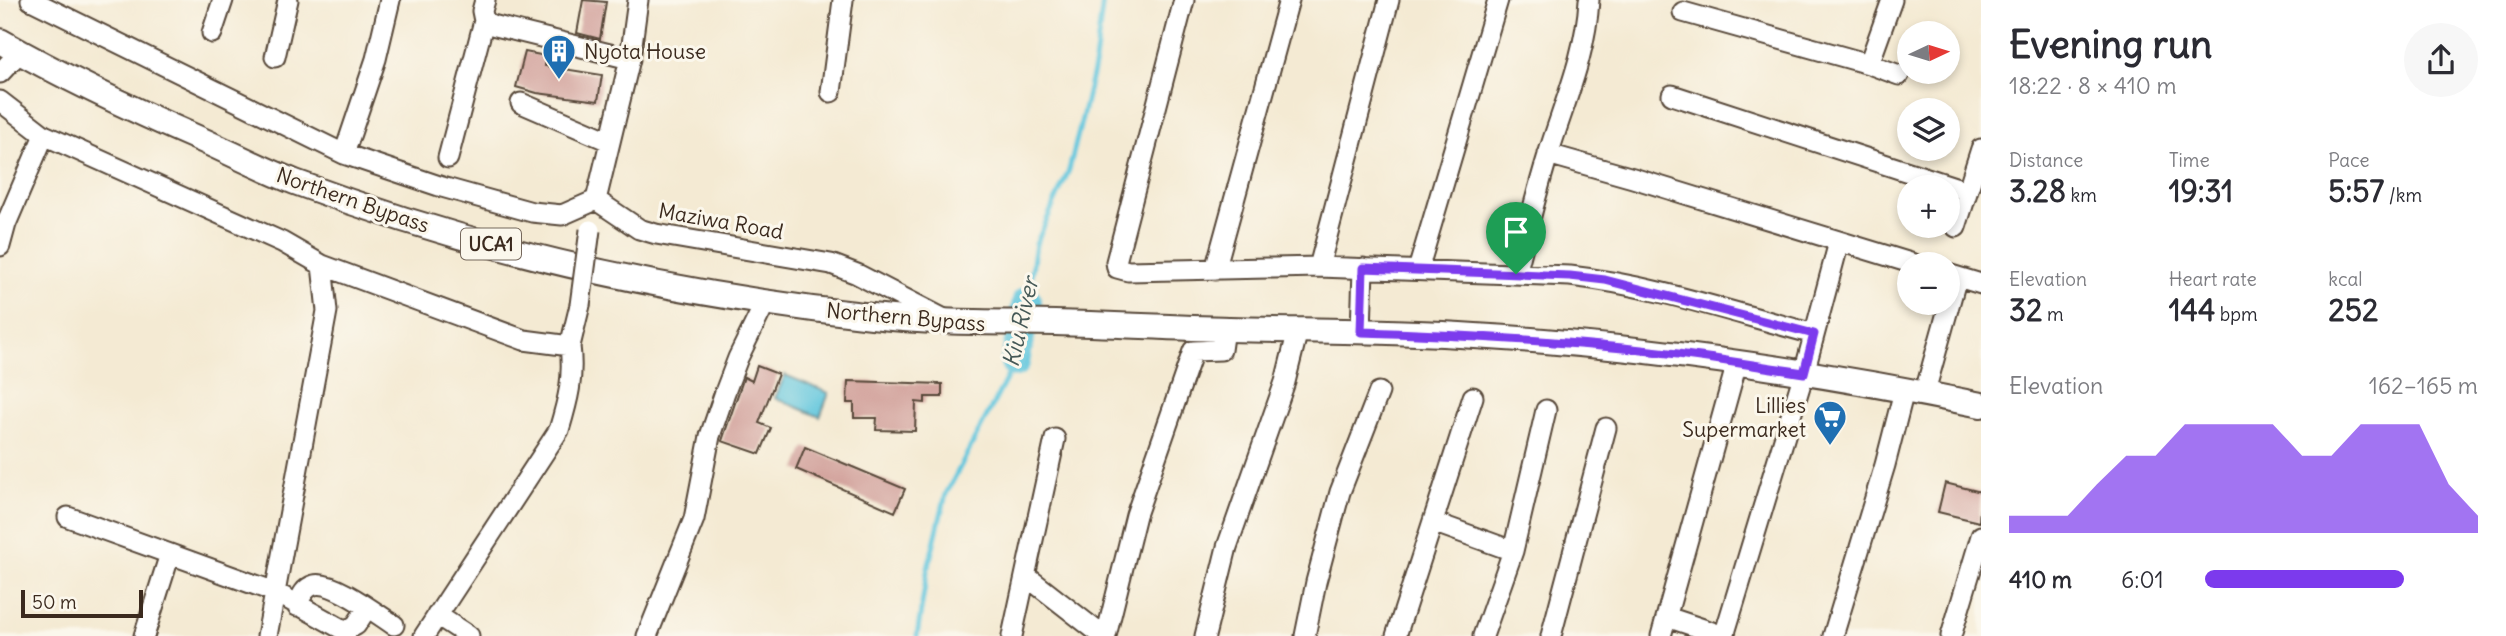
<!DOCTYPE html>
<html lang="en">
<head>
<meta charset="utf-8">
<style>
  body { margin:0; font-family:Delius,sans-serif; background:#f7f7f7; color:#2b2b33; height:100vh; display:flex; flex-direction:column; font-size:26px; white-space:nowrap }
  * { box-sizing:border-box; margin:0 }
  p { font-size:23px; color:#7c7c81 }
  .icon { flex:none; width:38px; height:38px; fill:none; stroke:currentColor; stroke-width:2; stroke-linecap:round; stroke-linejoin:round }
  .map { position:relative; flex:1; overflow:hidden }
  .side { display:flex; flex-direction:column; background:#fff; width:525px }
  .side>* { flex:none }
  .needle { width:46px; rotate:86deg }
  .fabs { position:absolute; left:1897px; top:21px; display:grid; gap:14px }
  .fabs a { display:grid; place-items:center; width:63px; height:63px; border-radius:50%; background:#fff; box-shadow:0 4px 10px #0003; font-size:35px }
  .scale { position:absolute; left:21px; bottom:18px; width:122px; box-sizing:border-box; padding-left:7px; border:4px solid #3b2a1e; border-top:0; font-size:19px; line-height:24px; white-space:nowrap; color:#3b2a1e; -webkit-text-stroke:5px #fbf7ec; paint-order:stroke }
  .pin { position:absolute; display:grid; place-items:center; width:60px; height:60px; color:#fff; margin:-72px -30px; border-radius:50% 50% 50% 0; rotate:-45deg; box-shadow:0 0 7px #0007 }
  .pin .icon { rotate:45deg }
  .round { display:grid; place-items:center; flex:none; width:74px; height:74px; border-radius:37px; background:#f7f7f7 }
  .summary { display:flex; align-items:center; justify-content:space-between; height:119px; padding:0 28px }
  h1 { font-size:38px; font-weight:700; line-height:52px }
  .stats { display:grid; grid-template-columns:repeat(3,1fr); gap:10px; height:119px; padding:7px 28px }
  .stats div { display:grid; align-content:center }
  .stats b { font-size:30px; font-weight:700 }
  .stats small { font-size:19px; font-weight:400 }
  .stats p { font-size:19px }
  .chart { height:196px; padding:14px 28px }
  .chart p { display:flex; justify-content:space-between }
  .chart svg { width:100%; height:126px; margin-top:7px; fill:#7c3aed; opacity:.7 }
  ul { padding:0 28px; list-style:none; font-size:23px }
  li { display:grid; grid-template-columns:112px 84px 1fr; align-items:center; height:52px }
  li i { height:18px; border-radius:9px; background:#7c3aed }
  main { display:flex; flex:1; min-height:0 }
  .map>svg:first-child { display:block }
  .water { fill:#60c6dd; stroke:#4e787e; stroke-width:2 }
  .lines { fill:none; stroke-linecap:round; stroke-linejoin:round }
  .stream { stroke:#60c6dd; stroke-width:5 }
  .river { stroke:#60c6dd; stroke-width:30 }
  .building { fill:#d09e98 }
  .minor-casing { stroke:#574739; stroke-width:23 }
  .major-casing { stroke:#574739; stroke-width:28 }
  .minor { stroke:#fff; stroke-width:19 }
  .major { stroke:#fff; stroke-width:24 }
  .minor-bridge-casing { stroke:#574739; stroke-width:23; stroke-linecap:butt }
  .minor-bridge { stroke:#fff; stroke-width:19 }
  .route-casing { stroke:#fff; stroke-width:14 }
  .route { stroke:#7c3aed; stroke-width:9 }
  .labels { text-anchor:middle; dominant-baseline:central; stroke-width:6; stroke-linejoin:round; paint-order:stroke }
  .shield { fill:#fbf7ec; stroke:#75685c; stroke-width:2 }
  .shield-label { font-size:19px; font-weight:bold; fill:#3b2a1e }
  .poi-label { font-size:21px; fill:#3b2a1e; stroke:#fbf7ec; text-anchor:start }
  .street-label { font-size:21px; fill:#3b2a1e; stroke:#fbf7ec }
  .water-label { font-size:23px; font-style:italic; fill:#465957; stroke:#fbf7ec }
</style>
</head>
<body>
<main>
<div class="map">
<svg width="1981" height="636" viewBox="0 0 1981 636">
  <rect width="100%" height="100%" fill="#fbf7ec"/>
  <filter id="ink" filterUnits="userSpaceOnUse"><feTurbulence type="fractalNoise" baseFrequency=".0143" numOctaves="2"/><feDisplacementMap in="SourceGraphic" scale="14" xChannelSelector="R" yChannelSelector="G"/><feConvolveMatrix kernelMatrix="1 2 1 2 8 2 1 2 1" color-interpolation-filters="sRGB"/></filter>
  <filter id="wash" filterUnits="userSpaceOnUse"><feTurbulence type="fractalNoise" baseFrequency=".00686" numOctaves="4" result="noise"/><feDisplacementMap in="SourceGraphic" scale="28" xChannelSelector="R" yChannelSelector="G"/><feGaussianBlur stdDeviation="1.57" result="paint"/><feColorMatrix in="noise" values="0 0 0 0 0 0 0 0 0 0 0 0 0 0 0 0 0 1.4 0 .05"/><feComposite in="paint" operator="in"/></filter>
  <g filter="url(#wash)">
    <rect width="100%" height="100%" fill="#f4ead3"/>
    <path class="water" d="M785,375L829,393L820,417L775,398Z"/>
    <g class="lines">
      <path class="stream" d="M1027,301L1036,244L1069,170L1083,114L1095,62L1103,0
        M917,636L927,572L946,494L1015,362"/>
      <path class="river" d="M1015,362L1027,301"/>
    </g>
    <g id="blocks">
      <path class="building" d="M583,0L606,2L600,39L577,33Z
        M525,52L546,56L545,66L602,75L598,101L537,93L516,87Z
        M757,366L778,374L759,423L771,428L760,454L722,441L744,377L752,381Z
        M848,381L942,384V397H925V403L916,402L915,431L876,430L877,418H854V403H847Z
        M805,447L905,489L895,512L796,469Z
        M1945,483L1981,492L1979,522L1938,512Z"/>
    </g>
  </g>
  <g filter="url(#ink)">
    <use href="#blocks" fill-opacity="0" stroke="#574739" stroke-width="2"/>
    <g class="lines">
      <defs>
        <path id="minor" d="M31,0L344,154L442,187L532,212L562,215L596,200
          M485,0L482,11L484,21L492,25L630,59
          M638,0L630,59L596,200L639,229L656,234L831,264L857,274L946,320
          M1184,0L1116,262L1117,268L1128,271L1319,267L1570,276C1652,285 1734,313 1814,334
          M1892,0L1869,64L1899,75
          M1683,12L1869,64
          M212,33L223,0
          M275,57L288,0
          M0,73L20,52
          M831,92L843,0
          M1672,95L1967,191
          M0,101L44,135L282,242L322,265L524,340L570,346C574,378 568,400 559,430L424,636
          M521,103L609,141
          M344,154L376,59L390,0
          M1548,154L1633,178L1914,264
          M448,158L484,21
          M1956,227L1981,149
          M0,246L6,224L44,135
          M1319,267L1389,0
          M1215,270L1289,0
          M1418,270L1498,0
          M1516,274C1526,235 1536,194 1548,155C1564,103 1586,55 1589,0
          M1948,274L1981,284
          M1361,332L1363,268
          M570,346L580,305
          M1924,395L1957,277
          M68,517L275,592L340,628L347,630L356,625L367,608
          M1433,522L1513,551
          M1026,576L1103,636
          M297,606C301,597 304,588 314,585C333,580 377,614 394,625
          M437,615L469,636
          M1667,617L1724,636
          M144,636L170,554
          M267,636L327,311L322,265
          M647,636L694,519L710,436L725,392L738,358L766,301
          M1012,636L1055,439
          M1106,636L1136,515L1193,351L1221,350L1224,329
          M1205,636L1227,547L1285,382L1298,330
          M1305,636L1316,582L1340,492L1379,392
          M1396,636L1473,397
          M1483,636L1513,551L1546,410
          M1551,636L1606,428
          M1661,636L1737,363
          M1724,636L1804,373L1839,242
          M1833,636L1885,465L1904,391
          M1951,636L1981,536"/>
        <path id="major" d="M0,41C65,78 133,110 202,140C233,154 264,170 295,182C480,251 676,295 872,316C933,323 994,322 1055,323C1113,324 1171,328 1229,329C1311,331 1393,330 1475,336C1645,346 1814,371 1981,405"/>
      </defs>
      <use href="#minor" class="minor-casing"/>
      <use href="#major" class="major-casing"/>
      <use href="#minor" class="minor"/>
      <use href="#major" class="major"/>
      <defs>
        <path id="minor-bridge" d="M580,305L590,230"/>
      </defs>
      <use href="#minor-bridge" class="minor-bridge-casing"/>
      <use href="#minor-bridge" class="minor-bridge"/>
    </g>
  </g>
  <g class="lines" filter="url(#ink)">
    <defs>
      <path id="route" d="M1363,268L1570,276L1605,280L1814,334L1804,373C1756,366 1708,357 1660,352C1561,341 1461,335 1361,332Z"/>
    </defs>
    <use href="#route" class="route-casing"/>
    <use href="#route" class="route"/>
  </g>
  <defs>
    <symbol id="building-pin" viewBox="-11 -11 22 30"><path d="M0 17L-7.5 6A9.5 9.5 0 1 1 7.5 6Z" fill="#1f6fb2" stroke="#fbf7ec"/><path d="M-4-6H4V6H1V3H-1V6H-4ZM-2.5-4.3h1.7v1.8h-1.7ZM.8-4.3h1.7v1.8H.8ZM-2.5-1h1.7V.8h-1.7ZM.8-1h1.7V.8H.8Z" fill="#fff"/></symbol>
    <symbol id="supermarket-pin" viewBox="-11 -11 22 30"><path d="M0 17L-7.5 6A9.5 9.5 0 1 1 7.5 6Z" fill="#1f6fb2" stroke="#fbf7ec"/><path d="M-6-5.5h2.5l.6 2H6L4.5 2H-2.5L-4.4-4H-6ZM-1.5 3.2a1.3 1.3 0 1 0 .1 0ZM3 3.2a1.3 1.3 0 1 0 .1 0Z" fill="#fff"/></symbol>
  </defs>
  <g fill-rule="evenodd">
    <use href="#building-pin" x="540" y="32" width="38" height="52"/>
    <use href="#supermarket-pin" x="1811" y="398" width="38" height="52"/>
  </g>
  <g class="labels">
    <rect class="shield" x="461" y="228.5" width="60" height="31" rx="5"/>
    <g class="shield-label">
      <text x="491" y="244">UCA1</text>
    </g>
    <g class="poi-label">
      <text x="584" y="51">Nyota House</text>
      <text x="1806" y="405" text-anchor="end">Lillies<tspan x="1806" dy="24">Supermarket</tspan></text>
    </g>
    <g class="street-label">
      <text transform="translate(353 200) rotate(19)">Northern Bypass</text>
      <text transform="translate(721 221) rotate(10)">Maziwa Road</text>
      <text transform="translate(906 317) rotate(5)">Northern Bypass</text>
    </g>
    <g class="water-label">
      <text transform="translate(1020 322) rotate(-77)">Kiu River</text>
    </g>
  </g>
</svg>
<div class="fabs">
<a><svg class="needle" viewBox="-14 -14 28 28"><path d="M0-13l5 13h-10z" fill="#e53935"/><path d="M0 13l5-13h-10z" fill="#7c7c81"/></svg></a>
<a><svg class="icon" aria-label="layers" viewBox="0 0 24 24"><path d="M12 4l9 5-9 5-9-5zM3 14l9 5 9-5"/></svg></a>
<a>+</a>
<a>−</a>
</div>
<div class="scale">50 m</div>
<div class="pin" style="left:1516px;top:274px;background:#1e9e55"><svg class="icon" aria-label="arrive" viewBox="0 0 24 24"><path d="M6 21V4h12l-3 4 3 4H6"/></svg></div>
</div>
<section class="side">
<div class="summary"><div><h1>Evening run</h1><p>18:22 · 8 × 410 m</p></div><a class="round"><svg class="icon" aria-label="share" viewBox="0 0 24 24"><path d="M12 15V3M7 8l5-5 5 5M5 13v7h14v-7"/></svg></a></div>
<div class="stats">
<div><p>Distance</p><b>3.28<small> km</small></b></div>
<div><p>Time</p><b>19:31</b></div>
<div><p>Pace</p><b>5:57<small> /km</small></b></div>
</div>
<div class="stats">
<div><p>Elevation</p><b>32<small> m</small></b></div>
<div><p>Heart rate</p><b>144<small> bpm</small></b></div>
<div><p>kcal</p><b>252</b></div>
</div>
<div class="chart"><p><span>Elevation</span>162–165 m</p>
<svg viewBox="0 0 160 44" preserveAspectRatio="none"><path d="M0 44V38L10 38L20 38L30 27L40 17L50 17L60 6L70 6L80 6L90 6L100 17L110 17L120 6L130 6L140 6L150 27L160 38V44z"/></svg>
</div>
<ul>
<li><b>410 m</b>6:01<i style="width:73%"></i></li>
</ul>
</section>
</main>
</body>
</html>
